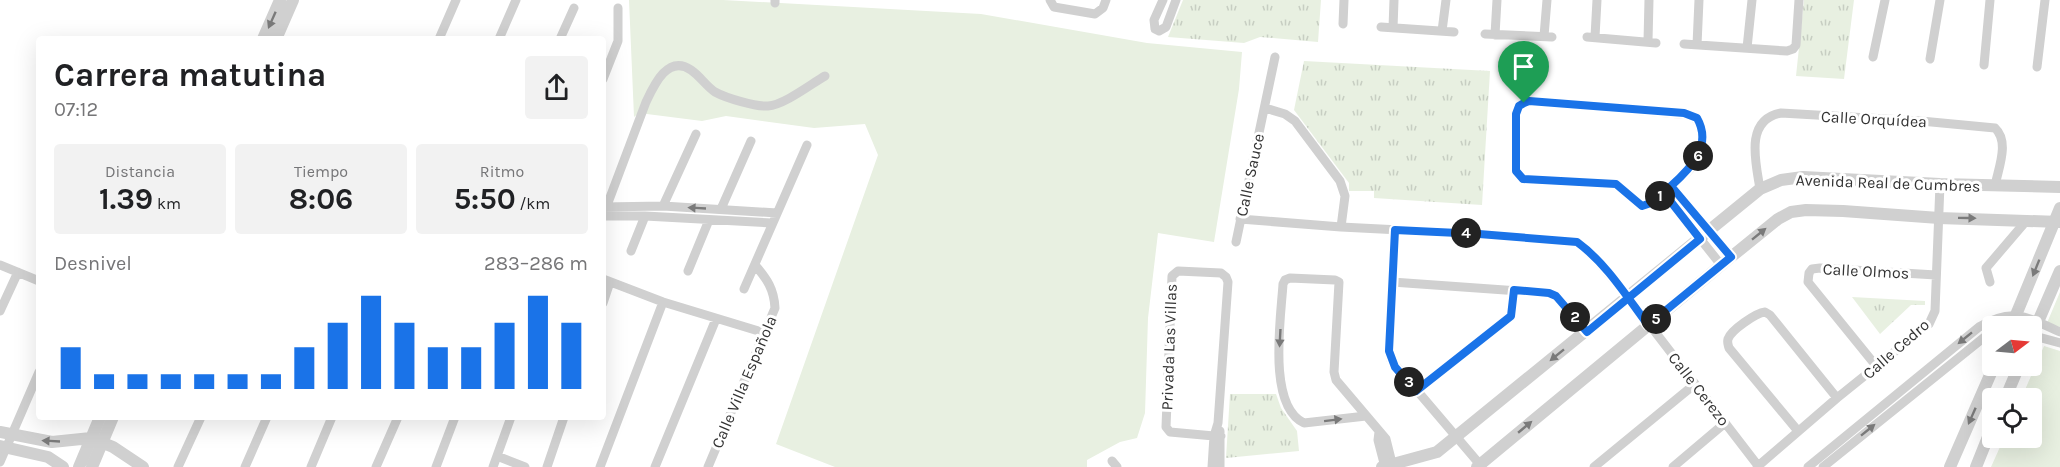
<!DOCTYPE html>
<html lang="es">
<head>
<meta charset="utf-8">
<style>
  body { margin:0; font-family:Karla,sans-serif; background:#f2f2f2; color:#202124; height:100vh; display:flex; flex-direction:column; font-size:22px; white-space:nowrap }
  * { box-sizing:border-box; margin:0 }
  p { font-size:20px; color:#757577 }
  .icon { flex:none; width:33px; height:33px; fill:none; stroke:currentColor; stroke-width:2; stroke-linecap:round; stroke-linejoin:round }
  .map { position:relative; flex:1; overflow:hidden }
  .sheet { position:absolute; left:36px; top:36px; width:570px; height:384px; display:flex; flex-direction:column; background:#fff; border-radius:6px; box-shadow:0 6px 24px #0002 }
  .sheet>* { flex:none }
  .needle { width:39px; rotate:74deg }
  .fabs { position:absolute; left:1982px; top:316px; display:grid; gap:12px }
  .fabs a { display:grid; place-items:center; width:60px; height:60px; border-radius:6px; background:#fff; box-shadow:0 6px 24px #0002; font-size:30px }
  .pin { position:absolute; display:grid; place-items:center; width:51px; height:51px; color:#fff; margin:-62px -26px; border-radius:50% 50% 50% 0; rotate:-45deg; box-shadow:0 0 6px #0007 }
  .pin .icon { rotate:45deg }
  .km { position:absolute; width:30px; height:30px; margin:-15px; border-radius:50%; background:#222; color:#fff; font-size:16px; line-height:30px; text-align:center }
  .round { display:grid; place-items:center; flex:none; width:63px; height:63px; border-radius:6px; background:#f2f2f2 }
  .summary { display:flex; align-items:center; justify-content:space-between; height:102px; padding:0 18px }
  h1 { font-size:33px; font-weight:700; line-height:45px }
  .metrics { display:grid; grid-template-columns:repeat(3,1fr); gap:9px; height:102px; padding:6px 18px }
  .metrics div { display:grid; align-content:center; border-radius:6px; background:#f2f2f2; text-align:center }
  .metrics b { font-size:30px; font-weight:700 }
  .metrics small { font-size:16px; font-weight:400 }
  .metrics p { font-size:16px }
  .chart { height:168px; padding:12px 18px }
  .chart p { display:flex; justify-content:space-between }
  .chart svg { width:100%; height:108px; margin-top:6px; stroke:#1a73e8; stroke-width:6 }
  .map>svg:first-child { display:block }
  .grass { fill:#e8f0e1 }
  .park { fill:url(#park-tufts) }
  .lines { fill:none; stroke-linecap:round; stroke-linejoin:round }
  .minor { stroke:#d0d0d0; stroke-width:9 }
  .tertiary { stroke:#d0d0d0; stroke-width:12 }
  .oneway { fill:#7a7a7a }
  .route-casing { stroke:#fff; stroke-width:12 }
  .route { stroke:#1a73e8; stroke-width:8 }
  .labels { text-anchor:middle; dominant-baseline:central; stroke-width:6; stroke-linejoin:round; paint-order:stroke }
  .street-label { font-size:16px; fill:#333; stroke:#fff }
</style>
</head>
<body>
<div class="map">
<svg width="2060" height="467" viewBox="0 0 2060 467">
  <defs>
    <pattern id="park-tufts" width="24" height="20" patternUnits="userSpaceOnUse" patternTransform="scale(1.5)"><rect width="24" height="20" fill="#e8f0e1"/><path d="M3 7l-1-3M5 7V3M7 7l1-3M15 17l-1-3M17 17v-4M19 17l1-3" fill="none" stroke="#c7cec2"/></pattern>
  </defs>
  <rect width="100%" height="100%" fill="#fff"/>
  <path class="grass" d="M629,0H723L981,14L1147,43L1242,52L1239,89L1214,242L1158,233L1148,318L1145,413L1137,438L1120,442L1087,460V467H835L776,444L878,155L865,124L814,128L726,116L702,121L639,113L634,117Z
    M2060,292V327L2047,323Z
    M2044,346L2060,351V467H1991L2004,438H2031V399H2021Z"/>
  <path class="park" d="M1183,0H1321L1318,42L1260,37L1244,43L1168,37Z
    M1804,0H1854L1844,79L1796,76Z
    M1304,61L1490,71L1482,205L1374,198V191H1349V183L1294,110Z
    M1852,297L1925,301V305H1911L1880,334Z
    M1230,394H1276L1281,408L1297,431L1299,451L1226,458Z"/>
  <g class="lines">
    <path class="minor" d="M1050,0L1054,7L1095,14L1103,8L1106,0
      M1163,0L1154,20L1155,29L1159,31L1166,27L1176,0
      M775,3V0
      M1343,24L1344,0
      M1381,27L1454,32
      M1393,28L1394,0
      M1442,31L1446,0
      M1485,34L1552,37
      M1495,35L1497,0
      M1544,36L1547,0
      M1587,37L1656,43
      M1595,37L1597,0
      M439,39L456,0
      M499,39L516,0
      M560,39L574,8
      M1648,41L1649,0
      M1684,44L1787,51L1793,49L1796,45L1799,0
      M1697,45L1699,0
      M1747,48L1752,0
      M1873,57L1885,0
      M1930,59L1940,0
      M1984,65L1990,0
      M2037,67L2045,0
      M603,79L618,41V8
      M1529,101L1691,115C1708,126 1702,155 1690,169C1685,175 1678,179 1673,185C1664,193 1655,204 1643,206L1616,184L1523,179L1519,176L1516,171V114L1519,106Z
      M1265,108L1285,114L1295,121L1340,181L1345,196L1341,227
      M1671,186L1731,257
      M1760,189C1756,163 1744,120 1781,113L1921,121L1995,128C2010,142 1998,169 1995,186
      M1664,193L1721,265
      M663,206L696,134
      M603,207L663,206L777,213
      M721,209L751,141
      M603,216L646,102C654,85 668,54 691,70C700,76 706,86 715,92C726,98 756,107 768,106C784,105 811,84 825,76
      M603,216H645L772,223
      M1240,219L1341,227L1479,234L1577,242L1587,249L1629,298L1759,467
      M1395,230L1389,351L1391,360L1482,467
      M1236,242L1275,57
      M631,251L645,216
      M0,265L39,281
      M688,271L709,220
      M603,279L663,302L765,333
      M1392,282L1549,293C1565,299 1576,319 1587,332
      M1990,282L1986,268L2027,220
      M744,289L807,145
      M603,303L610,282
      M0,311L18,272
      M2031,335L2060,343
      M1877,367L1808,282L1809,273L1812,269L1820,268L1936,275
      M1416,391L1511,316L1514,290
      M1366,416L1304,423C1267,406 1281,317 1283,284L1285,280L1290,278L1335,280L1339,282L1334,372L1336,380L1386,439L1393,467
      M1220,431V467
      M1798,431L1729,348C1728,344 1727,343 1728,339C1731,330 1756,313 1765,312L1770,315L1837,398
      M1379,432L1378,440L1385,467
      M497,456L525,467
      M1112,461L1117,467
      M0,462L39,372
      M178,467L201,417
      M245,467L267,417
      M311,467L332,417
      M376,467L398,417
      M436,467L455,417
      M493,467L511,417
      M547,467L564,417
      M600,467L663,302
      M655,467L716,319
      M708,467L775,308C774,289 767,279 755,265
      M1212,467L1214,436L1218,423L1228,282L1226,277L1221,273L1178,271L1172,276L1166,427L1170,432L1214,436H1221
      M1594,467L1695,384
      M1673,467L1725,423
      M1757,467L1837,398L1929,324L1935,311L1940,184
      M1808,467L1979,327C2013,307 2027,317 2060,332
      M1823,467L1992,331"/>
    <path class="tertiary" d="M263,39L280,0
      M276,39L293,0
      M2011,327L2060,208
      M2031,338L2060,271
      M2005,399L2019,366
      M0,432L52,442L91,438L113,447L143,467
      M0,446L48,457L63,467
      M79,467L100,417
      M92,467L113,417
      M1382,467L1437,452L1760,189L1781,180L1803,177L1940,184L2060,187
      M1477,467L1731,257L1778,219L1791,212L1806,210L1843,211L1939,218L2060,222
      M1950,467L1994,366
      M1976,467L1992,427"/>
  </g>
  <defs><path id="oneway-solid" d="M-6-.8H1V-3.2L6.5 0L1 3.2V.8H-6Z" transform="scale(1.5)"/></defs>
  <g class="oneway">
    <use href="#oneway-solid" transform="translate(272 20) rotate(114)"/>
    <use href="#oneway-solid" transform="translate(697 208) rotate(-177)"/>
    <use href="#oneway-solid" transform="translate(1967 218) rotate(1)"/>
    <use href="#oneway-solid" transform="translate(1759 234) rotate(-39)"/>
    <use href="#oneway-solid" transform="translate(2036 268) rotate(112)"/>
    <use href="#oneway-solid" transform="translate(1280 338) rotate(93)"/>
    <use href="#oneway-solid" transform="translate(1965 338) rotate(141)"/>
    <use href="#oneway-solid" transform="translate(1557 355) rotate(141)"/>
    <use href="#oneway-solid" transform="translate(1972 416) rotate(114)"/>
    <use href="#oneway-solid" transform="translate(1333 420) rotate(-7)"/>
    <use href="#oneway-solid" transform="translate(1525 427) rotate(-40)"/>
    <use href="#oneway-solid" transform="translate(1868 430) rotate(-39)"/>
    <use href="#oneway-solid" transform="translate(51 441) rotate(-177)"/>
  </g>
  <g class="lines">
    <defs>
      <path id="route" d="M1524,103L1519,106L1516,114V171L1523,179L1616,184L1642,206L1651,203L1664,193L1700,239L1587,332L1556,296L1549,293L1514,290L1511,316L1416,391L1395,367L1389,351L1395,230L1479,234L1577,242C1606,263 1627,297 1648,325L1731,257L1671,186C1690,169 1713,146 1697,118L1684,113L1529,101L1524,103"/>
    </defs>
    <use href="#route" class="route-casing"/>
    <use href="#route" class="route"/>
  </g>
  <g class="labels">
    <g class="street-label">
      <text transform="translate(1874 119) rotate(3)">Calle Orquídea</text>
      <text transform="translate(1250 175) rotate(-78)">Calle Sauce</text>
      <text transform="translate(1888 183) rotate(2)">Avenida Real de Cumbres</text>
      <text transform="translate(1866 271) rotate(3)">Calle Olmos</text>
      <text transform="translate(1169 347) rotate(-88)">Privada Las Villas</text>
      <text transform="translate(1896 349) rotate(-41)">Calle Cedro</text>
      <text transform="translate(744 382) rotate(-67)">Calle Villa Española</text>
      <text transform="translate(1699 389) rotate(52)">Calle Cerezo</text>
    </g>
  </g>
</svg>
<div class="fabs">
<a><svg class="needle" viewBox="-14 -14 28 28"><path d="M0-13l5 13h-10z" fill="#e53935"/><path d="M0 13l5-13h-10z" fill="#757577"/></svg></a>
<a><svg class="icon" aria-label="locate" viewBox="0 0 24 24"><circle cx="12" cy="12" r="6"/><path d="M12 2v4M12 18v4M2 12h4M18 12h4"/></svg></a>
</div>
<div class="pin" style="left:1524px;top:103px;background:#1e9e55"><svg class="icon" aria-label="arrive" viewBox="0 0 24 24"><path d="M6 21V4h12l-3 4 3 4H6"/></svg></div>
<b class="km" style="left:1660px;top:196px">1</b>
<b class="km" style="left:1575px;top:317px">2</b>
<b class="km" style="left:1409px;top:382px">3</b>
<b class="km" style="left:1466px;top:233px">4</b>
<b class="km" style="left:1656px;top:319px">5</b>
<b class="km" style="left:1698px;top:156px">6</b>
<section class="sheet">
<div class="summary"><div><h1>Carrera matutina</h1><p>07:12</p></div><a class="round"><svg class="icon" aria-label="share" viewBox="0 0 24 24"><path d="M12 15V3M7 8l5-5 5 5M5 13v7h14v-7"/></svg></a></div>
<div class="metrics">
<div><p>Distancia</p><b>1.39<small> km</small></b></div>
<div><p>Tiempo</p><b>8:06</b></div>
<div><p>Ritmo</p><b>5:50<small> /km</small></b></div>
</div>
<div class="chart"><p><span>Desnivel</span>283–286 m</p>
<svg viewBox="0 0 160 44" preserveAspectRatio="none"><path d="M5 44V27M15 44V38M25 44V38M35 44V38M45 44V38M55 44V38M65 44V38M75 44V27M85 44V17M95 44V6M105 44V17M115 44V27M125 44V27M135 44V17M145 44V6M155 44V17"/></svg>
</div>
</section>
</div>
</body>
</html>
